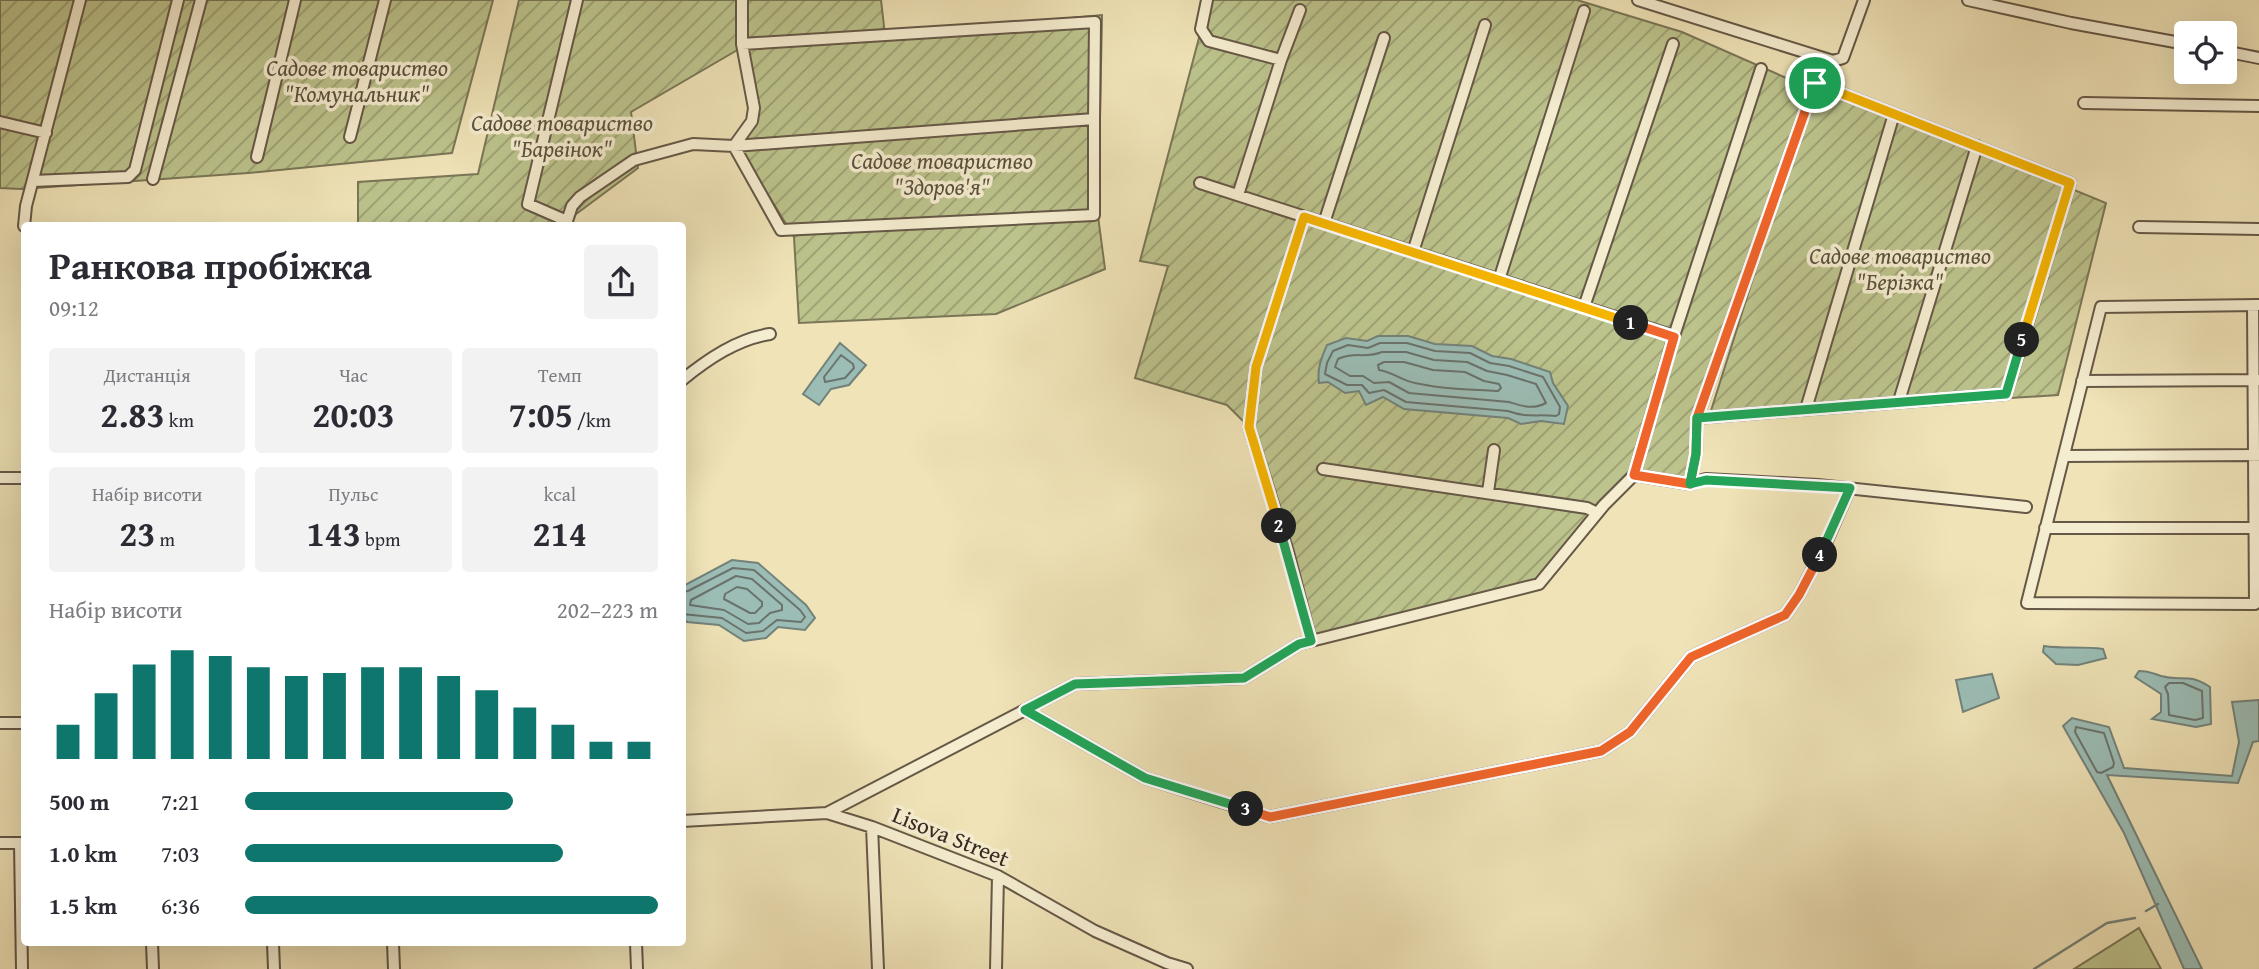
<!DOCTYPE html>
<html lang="uk">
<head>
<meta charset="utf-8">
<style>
  body { margin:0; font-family:"Gentium Book Plus",serif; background:#f2f2f3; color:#2b2b33; height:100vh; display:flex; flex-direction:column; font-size:26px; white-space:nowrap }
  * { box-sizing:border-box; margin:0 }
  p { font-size:23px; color:#7c7c81 }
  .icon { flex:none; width:38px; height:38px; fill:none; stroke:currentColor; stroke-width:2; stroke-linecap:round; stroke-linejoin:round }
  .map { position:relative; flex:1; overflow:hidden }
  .panel { position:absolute; left:21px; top:222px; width:665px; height:724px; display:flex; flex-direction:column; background:#fff; border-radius:7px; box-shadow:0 7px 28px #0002 }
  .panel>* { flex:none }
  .tools { position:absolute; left:2174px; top:21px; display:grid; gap:14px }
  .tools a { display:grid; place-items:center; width:63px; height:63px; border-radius:7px; background:#fff; box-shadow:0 7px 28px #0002; font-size:35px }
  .pin { position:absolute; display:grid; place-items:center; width:60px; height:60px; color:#fff; margin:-30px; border:4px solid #fff; border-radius:50%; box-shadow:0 2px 7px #0007 }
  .km { position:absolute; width:35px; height:35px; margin:-18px; border-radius:50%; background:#222; color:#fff; font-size:19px; line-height:35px; text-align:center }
  .round { display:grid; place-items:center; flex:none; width:74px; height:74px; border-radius:7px; background:#f2f2f3 }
  .summary { display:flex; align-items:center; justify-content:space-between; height:119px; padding:0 28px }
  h1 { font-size:38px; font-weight:600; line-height:52px }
  .figures { display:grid; grid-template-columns:repeat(3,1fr); gap:10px; height:119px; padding:7px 28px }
  .figures div { display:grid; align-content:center; border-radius:7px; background:#f2f2f3; text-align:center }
  .figures b { font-size:35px; font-weight:600 }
  .figures small { font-size:19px; font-weight:400 }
  .figures p { font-size:19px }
  .chart { height:196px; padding:14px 28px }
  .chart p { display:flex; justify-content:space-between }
  .chart svg { width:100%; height:126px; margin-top:7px; stroke:#0f766e; stroke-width:6 }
  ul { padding:0 28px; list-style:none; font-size:23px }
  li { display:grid; grid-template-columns:112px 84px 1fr; align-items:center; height:52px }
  li i { height:18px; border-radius:9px; background:#0f766e }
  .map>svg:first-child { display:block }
  .grass { fill:#bcc38c; stroke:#7a7657; stroke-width:2 }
  .garden { fill:url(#garden-furrows); stroke:#7a7657; stroke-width:2 }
  .water { fill:#9bbdb5; stroke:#73827a; stroke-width:2 }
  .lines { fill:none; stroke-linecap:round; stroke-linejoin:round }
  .shore { stroke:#6a736c; stroke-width:2 }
  .stream { stroke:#73827a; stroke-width:2.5 }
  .minor-casing { stroke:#665847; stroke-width:14 }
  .minor { stroke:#f5edd0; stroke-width:10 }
  .split-1-casing { stroke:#fff; stroke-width:14 }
  .split-2-casing { stroke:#fff; stroke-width:14 }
  .split-3-casing { stroke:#fff; stroke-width:14 }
  .split-4-casing { stroke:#fff; stroke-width:14 }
  .split-5-casing { stroke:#fff; stroke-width:14 }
  .split-6-casing { stroke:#fff; stroke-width:14 }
  .split-1 { stroke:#f0652b; stroke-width:9 }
  .split-2 { stroke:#f5b400; stroke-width:9 }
  .split-3 { stroke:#22a559; stroke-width:9 }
  .split-4 { stroke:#f0652b; stroke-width:9 }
  .split-5 { stroke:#22a559; stroke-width:9 }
  .split-6 { stroke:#f5b400; stroke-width:9 }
  .labels { text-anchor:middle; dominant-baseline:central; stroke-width:7; stroke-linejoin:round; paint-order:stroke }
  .park-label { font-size:23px; font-style:italic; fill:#59503c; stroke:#f5edd0 }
  .street-label { font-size:23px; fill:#382922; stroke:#f5edd0 }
</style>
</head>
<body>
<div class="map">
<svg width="2259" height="969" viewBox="0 0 2259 969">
  <defs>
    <pattern id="garden-furrows" width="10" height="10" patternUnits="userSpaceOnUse" patternTransform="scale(1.75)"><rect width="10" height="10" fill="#bcc38c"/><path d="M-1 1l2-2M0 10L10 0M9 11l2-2" fill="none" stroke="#9a9e72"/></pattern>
  </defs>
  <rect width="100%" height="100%" fill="#efe3b7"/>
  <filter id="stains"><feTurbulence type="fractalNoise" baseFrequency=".00286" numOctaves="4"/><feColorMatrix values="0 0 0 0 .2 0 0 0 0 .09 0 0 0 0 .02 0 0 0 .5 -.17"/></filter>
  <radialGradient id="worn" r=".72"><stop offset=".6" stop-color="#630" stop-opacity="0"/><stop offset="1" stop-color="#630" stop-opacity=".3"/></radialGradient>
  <path class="grass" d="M2139,928L2161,969H2074Z"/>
  <path class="garden" d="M0,0H493L452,153L248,173L21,189L0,188Z
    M519,0H881L885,35L1102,15L1098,216L1105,269L996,314L799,323L794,237L736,142L758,111L746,45L631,112L638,168L564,223L516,226H358V182L478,174Z
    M1209,0H1577L1682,32L1809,88L1697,417L1690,484L1634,475L1539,584L1311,641L1249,427L1227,405L1135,378L1168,266L1140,261Z
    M1815,83L2106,203L2058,395L1709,417Z"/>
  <path class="water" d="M1378,336H1408L1435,344L1472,346L1492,356L1511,359L1550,372L1553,383L1568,406L1564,424L1541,421L1521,424L1508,418L1404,409L1383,397L1366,405L1359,391L1345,393L1328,382L1319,383C1317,368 1321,359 1327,345L1346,338L1367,341Z
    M840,343L866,365L849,385L831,389L819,405L803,394Z
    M732,560L758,563L806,605L815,618L805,630L778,627L766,638L744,641L719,625L687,622L683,618V586Z
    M2044,646C2064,649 2083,646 2103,649L2106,658L2078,665L2056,664L2043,652Z
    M2139,671C2149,671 2152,673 2161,676C2182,682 2187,672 2210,687L2211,724L2196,727L2152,719L2161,712V694L2135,677Z
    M1992,674L1999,698L1963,712L1956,680Z
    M2259,700V741L2253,742L2238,783L2107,775L2202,969H2184L2124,833L2063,726L2072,718L2109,727L2124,768L2232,776L2239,742L2232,702Z"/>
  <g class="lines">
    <path class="shore" d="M1380,343H1407L1435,351L1470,353L1490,363L1509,366L1543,377L1560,407L1559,414L1556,416C1536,414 1527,418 1508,411L1406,402L1384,390L1369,393L1362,385H1347L1325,374L1327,363L1333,351L1348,345L1368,348Z
      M1382,352H1406L1434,360L1467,362L1487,371L1507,375L1536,384L1546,403C1533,410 1522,406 1509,402L1409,393L1389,382L1374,383L1363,376H1350L1335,367L1338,359C1355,351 1365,359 1382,352Z
      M841,355L853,364L854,368L845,378L825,382L824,377Z
      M1384,362H1404L1433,370L1465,372L1484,381L1499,384L1501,388L1498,391C1471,390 1442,389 1415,383C1402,381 1393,372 1379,370L1378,365Z
      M736,576L752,579L782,605V610L770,613L759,623L748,624L724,610L690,605L691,600Z
      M737,587L747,589L762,602V606L755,613H750L724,599L725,594Z
      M682,592L688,591L733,568L754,570L800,610L805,617L801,622L777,620L763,631L746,633L722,618L682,614
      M2169,683H2183L2202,691L2203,718L2195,720L2169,715L2168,694L2165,687Z
      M2076,727L2104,733L2114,763L2113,767L2101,773L2097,772L2075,732Z"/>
    <path class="stream" d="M2146,911L2158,904
      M2034,969L2107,923L2135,918"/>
    <defs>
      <path id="minor" d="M742,0V44L1095,22L1094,119
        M1207,0L1201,29L1209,41L1281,60
        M1638,0L1833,61L1843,58L1864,0
        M1968,0L2071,23L2186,44
        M2224,51L2259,58
        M2084,103L2259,106
        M0,122L46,133
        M350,137L385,0
        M257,157L295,0
        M153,179L201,0
        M33,181L128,177L135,170L178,0
        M1200,183L1674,336
        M1238,195L1281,60L1300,10
        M1304,217L1256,367L1249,427L1288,552L1311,641
        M567,221L572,206L580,197L634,160L693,144L734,146L1094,119V215L781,230L734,146L752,121L754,108L742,44
        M1324,223L1384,38
        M24,226L26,206L80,0
        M566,226L567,221L528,204L577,0
        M2139,227L2259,229
        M1413,252L1485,25
        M1499,280L1584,11
        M2253,305L2255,604L2027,603L2101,307L2259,305
        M1584,307L1673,44
        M682,380C708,359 737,339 770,334
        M2082,381L2258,380
        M1899,401L1977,146
        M1806,409L1894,114
        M2064,456L2259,455
        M1323,469L1587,508L1597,513
        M1634,475L1690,484L1696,454L1697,418L1815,83L2070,183L2006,394L1697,418
        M0,478H24
        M1690,484L1706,479L1818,485L2026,507
        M1488,492L1494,450
        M2045,528H2259
        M1025,710L1145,778L1270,817L1601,751L1630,732L1691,657L1785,615L1799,595L1826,543L1850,488
        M0,723H24
        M827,813L1075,684L1244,678L1299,644L1539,584L1604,505L1634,475L1674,336L1761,69
        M682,821L827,813L872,827L998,876L1095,931L1167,963L1187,969
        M872,827L878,969
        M0,843H24
        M20,843L22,969
        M152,943L153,969
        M273,943L274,969
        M393,943L394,969
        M636,943L637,969
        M996,969L998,876"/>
    </defs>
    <use href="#minor" class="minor-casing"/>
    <use href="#minor" class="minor"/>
  </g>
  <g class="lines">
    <defs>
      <path id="split-1" d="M1631,323L1674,337L1634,475L1690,484L1696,454L1697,418L1815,83"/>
      <path id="split-2" d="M1279,526L1249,427L1256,367L1304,217L1631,323"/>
      <path id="split-3" d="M1246,809L1145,778L1025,710L1075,684L1244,678L1299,644L1311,641L1279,526"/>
      <path id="split-4" d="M1246,809L1270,817L1601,751L1630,732L1691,657L1785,615L1799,595L1820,555"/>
      <path id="split-5" d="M1820,555L1850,488L1706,480L1690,484L1696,454L1697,418L2006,394L2022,340"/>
      <path id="split-6" d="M1815,83L2070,183L2022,340"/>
    </defs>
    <use href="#split-1" class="split-1-casing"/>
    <use href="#split-2" class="split-2-casing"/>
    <use href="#split-3" class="split-3-casing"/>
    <use href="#split-4" class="split-4-casing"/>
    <use href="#split-5" class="split-5-casing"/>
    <use href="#split-6" class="split-6-casing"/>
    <use href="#split-1" class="split-1"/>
    <use href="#split-2" class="split-2"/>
    <use href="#split-3" class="split-3"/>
    <use href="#split-4" class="split-4"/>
    <use href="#split-5" class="split-5"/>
    <use href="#split-6" class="split-6"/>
  </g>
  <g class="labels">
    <g class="park-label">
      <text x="357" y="67">Садове товариство<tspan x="357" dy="26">"Комунальник"</tspan></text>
      <text x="562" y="122">Садове товариство<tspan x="562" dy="26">"Барвінок"</tspan></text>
      <text x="942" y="160">Садове товариство<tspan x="942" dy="26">"Здоров'я"</tspan></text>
      <text x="1900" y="255">Садове товариство<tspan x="1900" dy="26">"Берізка"</tspan></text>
    </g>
    <g class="street-label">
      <text transform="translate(951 836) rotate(22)">Lisova Street</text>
    </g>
  </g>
  <rect width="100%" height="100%" filter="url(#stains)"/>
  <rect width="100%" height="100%" fill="url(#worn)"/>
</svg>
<div class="tools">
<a><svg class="icon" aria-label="locate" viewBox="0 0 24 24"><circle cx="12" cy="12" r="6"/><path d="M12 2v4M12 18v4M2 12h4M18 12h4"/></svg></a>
</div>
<div class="pin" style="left:1815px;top:83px;background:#1e9e55"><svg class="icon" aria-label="arrive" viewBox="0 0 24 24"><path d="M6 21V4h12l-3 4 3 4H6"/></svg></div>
<b class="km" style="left:1631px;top:323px">1</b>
<b class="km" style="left:1279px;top:526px">2</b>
<b class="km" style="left:1246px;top:809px">3</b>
<b class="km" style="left:1820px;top:555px">4</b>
<b class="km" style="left:2022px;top:340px">5</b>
<section class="panel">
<div class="summary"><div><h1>Ранкова пробіжка</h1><p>09:12</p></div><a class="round"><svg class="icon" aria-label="share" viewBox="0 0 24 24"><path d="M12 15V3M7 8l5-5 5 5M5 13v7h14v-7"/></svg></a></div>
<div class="figures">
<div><p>Дистанція</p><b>2.83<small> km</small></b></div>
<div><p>Час</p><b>20:03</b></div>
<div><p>Темп</p><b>7:05<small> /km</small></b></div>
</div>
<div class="figures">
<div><p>Набір висоти</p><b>23<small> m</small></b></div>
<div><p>Пульс</p><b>143<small> bpm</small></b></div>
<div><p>kcal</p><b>214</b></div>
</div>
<div class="chart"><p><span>Набір висоти</span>202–223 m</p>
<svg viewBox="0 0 160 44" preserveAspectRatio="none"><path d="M5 44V32M15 44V21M25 44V11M35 44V6M45 44V8M55 44V12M65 44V15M75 44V14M85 44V12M95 44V12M105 44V15M115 44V20M125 44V26M135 44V32M145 44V38M155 44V38"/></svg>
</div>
<ul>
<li><b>500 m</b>7:21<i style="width:65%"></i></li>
<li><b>1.0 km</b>7:03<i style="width:77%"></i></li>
<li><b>1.5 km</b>6:36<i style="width:100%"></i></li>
</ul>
</section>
</div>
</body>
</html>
